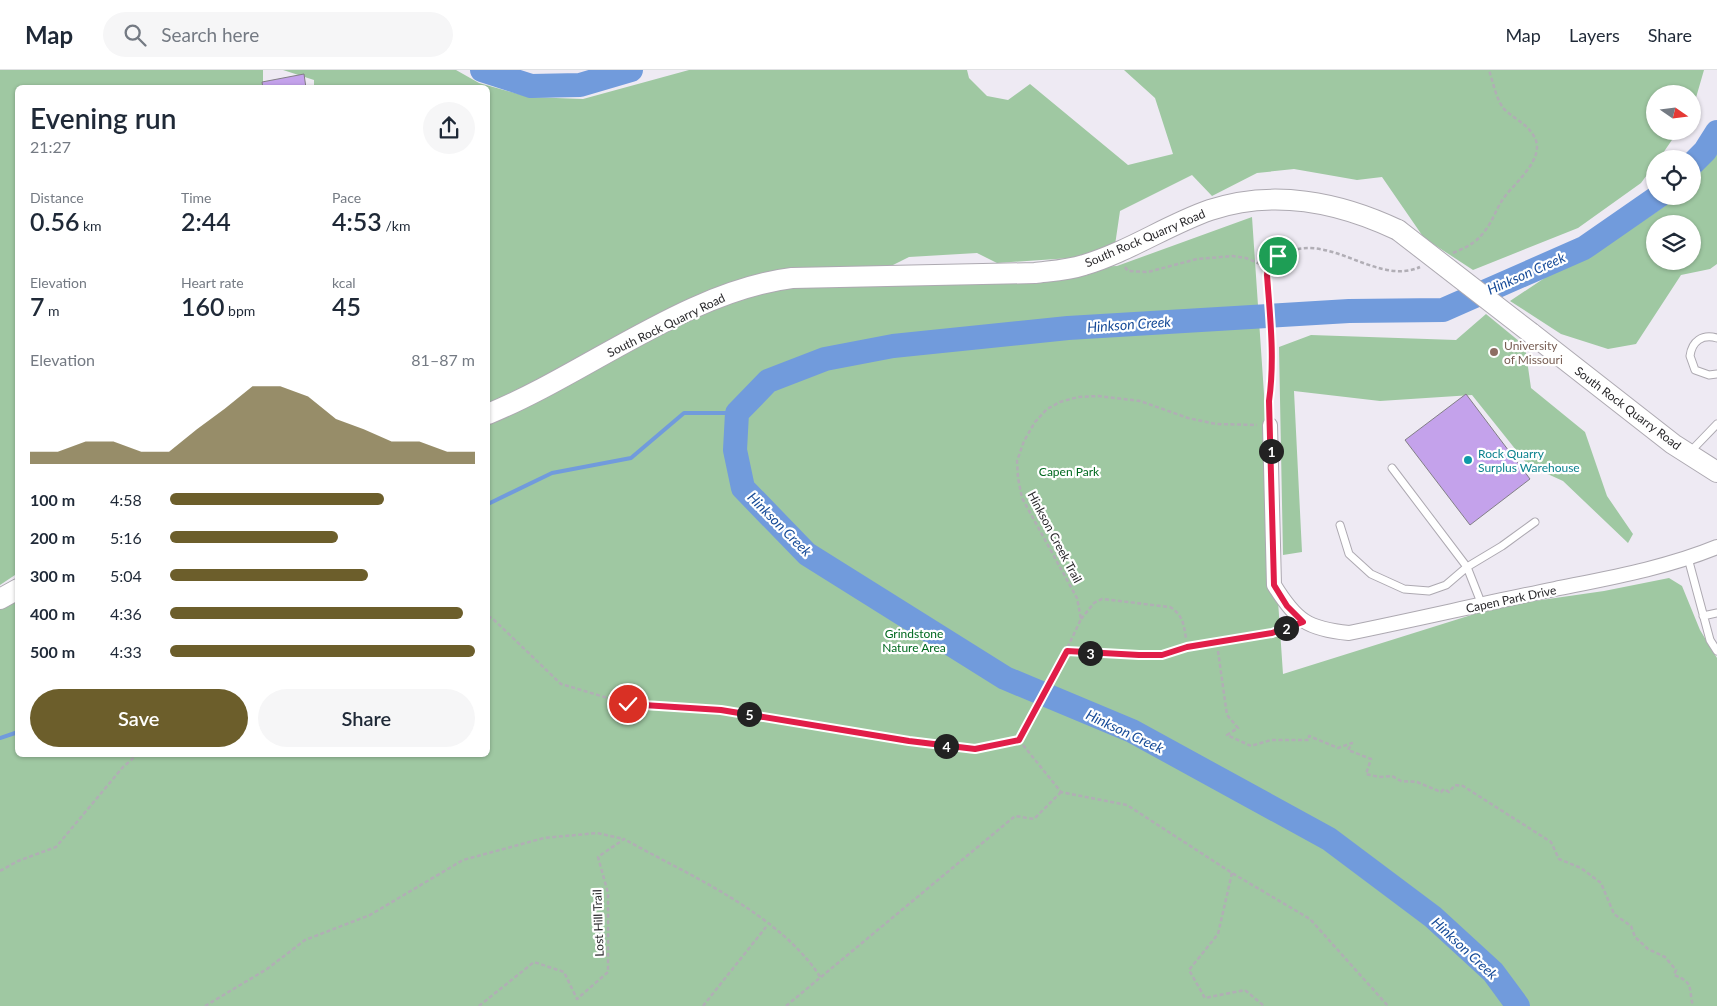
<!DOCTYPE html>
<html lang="en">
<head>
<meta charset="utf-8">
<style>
  body { margin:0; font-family:Lato,sans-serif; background:#f6f6f7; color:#1f2937; height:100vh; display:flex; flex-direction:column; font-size:19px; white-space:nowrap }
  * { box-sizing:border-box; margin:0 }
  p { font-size:16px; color:#747a83 }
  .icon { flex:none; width:28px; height:28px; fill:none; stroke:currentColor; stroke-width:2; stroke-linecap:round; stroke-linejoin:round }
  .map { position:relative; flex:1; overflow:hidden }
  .sheet { position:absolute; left:15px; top:15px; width:475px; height:672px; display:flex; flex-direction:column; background:#fff; border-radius:8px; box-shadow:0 1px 4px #0004 }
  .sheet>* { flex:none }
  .needle { width:32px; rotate:104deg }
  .controls { position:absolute; left:1646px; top:15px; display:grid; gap:10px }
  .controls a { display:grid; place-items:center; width:55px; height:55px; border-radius:50%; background:#fff; box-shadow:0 1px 4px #0004; font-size:25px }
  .pin { position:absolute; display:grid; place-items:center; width:42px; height:42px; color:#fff; margin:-21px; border:2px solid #fff; border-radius:50%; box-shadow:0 1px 5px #0007 }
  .km { position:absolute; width:25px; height:25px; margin:-12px; border-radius:50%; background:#222; color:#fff; font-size:14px; line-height:25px; text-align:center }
  .round { display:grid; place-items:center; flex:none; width:52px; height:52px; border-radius:26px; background:#f6f6f7 }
  .summary { display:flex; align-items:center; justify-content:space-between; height:85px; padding:0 15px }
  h1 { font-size:28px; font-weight:600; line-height:38px }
  .metrics { display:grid; grid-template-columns:repeat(3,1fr); gap:8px; height:85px; padding:5px 15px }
  .metrics div { display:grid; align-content:center }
  .metrics b { font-size:25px; font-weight:600 }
  .metrics small { font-size:14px; font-weight:400 }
  .metrics p { font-size:14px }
  .chart { height:140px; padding:10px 15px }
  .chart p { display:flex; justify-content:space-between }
  .chart svg { width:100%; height:90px; margin-top:5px; fill:#6c5e2b; opacity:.7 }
  .action { display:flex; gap:10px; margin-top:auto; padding:10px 15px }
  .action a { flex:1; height:58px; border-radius:30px; background:#6c5e2b; color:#fff; font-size:20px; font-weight:600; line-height:58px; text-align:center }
  .action a+a { background:#f6f6f7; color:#1f2937 }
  ul { padding:0 15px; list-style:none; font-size:16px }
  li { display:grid; grid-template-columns:80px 60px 1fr; align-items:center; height:38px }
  li i { height:12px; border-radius:6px; background:#6c5e2b }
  header { display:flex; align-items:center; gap:30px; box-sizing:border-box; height:70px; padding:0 25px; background:#fff; border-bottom:1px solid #e0e1e3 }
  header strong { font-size:24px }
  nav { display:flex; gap:28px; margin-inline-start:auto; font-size:18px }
  .search { width:350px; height:45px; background:#f6f6f7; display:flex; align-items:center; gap:12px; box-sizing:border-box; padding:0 18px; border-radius:28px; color:#747a83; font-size:19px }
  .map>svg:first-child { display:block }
  .green { fill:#9fc8a2; fill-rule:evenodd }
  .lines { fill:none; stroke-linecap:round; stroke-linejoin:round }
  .stream { stroke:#719bdc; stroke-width:4 }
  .river { stroke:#719bdc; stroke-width:24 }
  .building { fill:#c4a2eb; stroke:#827f86 }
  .lane-casing { stroke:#ada9b1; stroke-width:9 }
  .street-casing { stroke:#ada9b1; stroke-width:16 }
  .secondary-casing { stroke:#ada9b1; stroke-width:22 }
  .path { stroke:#b1aeb5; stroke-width:2.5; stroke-dasharray:4 2.5; stroke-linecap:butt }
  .lane { stroke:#fff; stroke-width:7 }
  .street { stroke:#fff; stroke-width:14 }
  .secondary { stroke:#fff; stroke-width:20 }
  .secondary-bridge-casing { stroke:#ada9b1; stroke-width:22; stroke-linecap:butt }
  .secondary-bridge { stroke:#fff; stroke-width:20 }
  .route-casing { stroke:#fff; stroke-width:10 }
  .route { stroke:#e11d48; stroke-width:6 }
  .education-dot { fill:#8d6e63; stroke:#fff; stroke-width:2 }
  .culture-dot { fill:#0f9aa8; stroke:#fff; stroke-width:2 }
  .labels { text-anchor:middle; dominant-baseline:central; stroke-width:4.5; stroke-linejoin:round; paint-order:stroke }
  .street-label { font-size:12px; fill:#28272a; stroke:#fff }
  .education-label { font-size:12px; fill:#785e54; stroke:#fff; text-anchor:start }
  .culture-label { font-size:12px; fill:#0d838f; stroke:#fff; text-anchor:start }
  .park-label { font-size:12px; fill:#00691f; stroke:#fff }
  .water-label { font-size:14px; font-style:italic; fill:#174b98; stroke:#fff }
</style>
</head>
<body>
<header>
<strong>Map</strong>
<div class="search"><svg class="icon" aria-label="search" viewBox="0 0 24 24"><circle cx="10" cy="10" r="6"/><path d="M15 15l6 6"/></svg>Search here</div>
<nav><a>Map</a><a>Layers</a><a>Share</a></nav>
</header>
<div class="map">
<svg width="1717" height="936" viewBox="0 0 1717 936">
  <rect width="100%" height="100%" fill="#eeeaf3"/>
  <path class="green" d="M0,0H263V17L18,18V503L0,515Z
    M283,0H456L479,13L529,27L583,29L689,0H967L969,8L987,26L1008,30L1030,14L1128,95L1173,84L1155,28L1124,0H1704L1693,38L1692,24H1655V61H1678L1659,89H1655V94L1641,113L1578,158L1473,200L1424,168L1382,107L1357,110L1294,99L1257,103L1212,126L1192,105L1120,141L1115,175L1085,187L997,193L977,183L909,187L891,196L767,203L775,210L1117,196L1252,147L1283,604L1500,536L1604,521L1669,508L1682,516L1700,560L1717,588V936H0V536L17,524L18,685H488V18L314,17V10Z
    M1717,84V194L1710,199L1681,205L1636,274L1608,279L1561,264L1510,231L1567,193L1589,187L1665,136L1675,126H1692L1693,109ZM1655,154H1692V191H1655Z
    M1486,244L1525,276L1531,318L1585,362L1607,426L1633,464L1628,473L1563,411L1528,395L1472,325L1380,331L1294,321L1302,482L1283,485L1279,277L1311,265L1456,270Z"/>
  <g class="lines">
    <path class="stream" d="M488,434L552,403L631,388L684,343H737
      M0,668L18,662"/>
    <path class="river" d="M482,0L531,16L580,15L631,0
      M1692,94L1705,81L1717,62
      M1518,936L1493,902L1433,847L1329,769L1132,661L1005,608L807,484L743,418L735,380L737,343L768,311L825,289L893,276L1068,258L1349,241L1443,240L1584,178L1659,126"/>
  </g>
  <path class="building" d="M304,4L306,18H263L262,12Z
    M1466,324L1530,409L1470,455L1405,370Z"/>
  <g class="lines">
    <defs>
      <path id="lane" d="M1717,268C1702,264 1692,271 1690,286L1695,300L1709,305L1717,304
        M1690,382L1717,354
        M1392,398L1467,497L1482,535
        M1340,455L1349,484L1371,504L1404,519L1429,521L1446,515L1467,497L1502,476L1535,452
        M1688,488L1710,570L1717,581
        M1703,546L1717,543
        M1187,577L1271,563L1303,552"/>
      <path id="street" d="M1270,355L1274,515C1296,551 1308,559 1349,563C1418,549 1486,533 1555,519C1609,508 1666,498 1717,477"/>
      <path id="secondary" d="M1531,263L1673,374L1717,402
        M488,344C586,304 687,221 792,208L1035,203C1051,201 1069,200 1084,195C1128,182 1167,155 1210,140C1273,119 1339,132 1398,160
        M0,529L18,519"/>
    </defs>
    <use href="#lane" class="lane-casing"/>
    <use href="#street" class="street-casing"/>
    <use href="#secondary" class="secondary-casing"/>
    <path class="path" d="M1453,183C1465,178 1476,173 1484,162C1492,153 1496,139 1503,129C1514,113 1545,90 1535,68C1528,54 1514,49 1504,39C1496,29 1493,12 1489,0
      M1125,197L1128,201L1148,202L1197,189L1233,186L1246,188L1267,197
      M1270,343L1273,283L1267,205V197C1317,145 1371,219 1420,197
      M488,546L493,549L561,614L628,634L721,640L909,671L975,679L1019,670L1055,604L1081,549L1077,528L1022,428L1018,408L1017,391L1024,371L1035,352L1047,339L1060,332L1078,327L1098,326L1140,331L1188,348L1216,354L1257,355
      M1081,549L1094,533L1102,529L1170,537C1183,545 1184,555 1186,569
      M1067,581L1139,585H1162L1178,580
      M1218,581L1227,645L1238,658L1227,665L1251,676L1271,670H1309V666L1338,678L1352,673L1348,680L1371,689L1366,704L1379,707L1392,706L1401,711L1417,712L1441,722L1444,719L1449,722L1455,715L1463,716L1551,772L1559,789L1581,798L1601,813L1614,844L1631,856L1635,867L1648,879L1665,887L1676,900L1674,905C1695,913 1688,918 1693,936
      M1019,670L1061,722L1127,735L1232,803L1310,849L1388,936
      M0,801L18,791L56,777L123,697L137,685
      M1232,803L1218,864L1189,900L1205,928L1245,920L1264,936
      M205,936L267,899L305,870L370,845L463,790L544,768L597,763L624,769
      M479,936L534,892L564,902L577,929L608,902V823L598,787L624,769C690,806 779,843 821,908
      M703,936L766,857
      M786,936L1015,746L1034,749L1061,722"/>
    <use href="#lane" class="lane"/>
    <use href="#street" class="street"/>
    <use href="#secondary" class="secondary"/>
    <defs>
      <path id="secondary-bridge" d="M1398,160L1531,263"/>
    </defs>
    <use href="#secondary-bridge" class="secondary-bridge-casing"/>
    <use href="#secondary-bridge" class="secondary-bridge"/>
  </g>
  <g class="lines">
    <defs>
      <path id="route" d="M628,634L721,640L909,671L975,679L1019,670L1067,581L1139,585H1162L1187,577L1272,563L1303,552L1287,536L1274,515L1269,331C1275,289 1270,247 1267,205L1268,197L1278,186"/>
    </defs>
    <use href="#route" class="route-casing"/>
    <use href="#route" class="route"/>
  </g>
  <circle class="education-dot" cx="1494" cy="282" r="5"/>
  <circle class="culture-dot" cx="1468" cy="390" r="5"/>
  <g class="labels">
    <g class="street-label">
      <text transform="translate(1145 168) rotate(-23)">South Rock Quarry Road</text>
      <text transform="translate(666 255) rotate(-26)">South Rock Quarry Road</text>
      <text transform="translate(1628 338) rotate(37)">South Rock Quarry Road</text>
      <text transform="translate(1055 467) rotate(62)">Hinkson Creek Trail</text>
      <text transform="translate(1511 529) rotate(-12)">Capen Park Drive</text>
      <text transform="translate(598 853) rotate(-92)">Lost Hill Trail</text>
    </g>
    <g class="education-label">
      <text x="1504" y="275">University<tspan x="1504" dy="14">of Missouri</tspan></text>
    </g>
    <g class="culture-label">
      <text x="1478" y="383">Rock Quarry<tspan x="1478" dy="14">Surplus Warehouse</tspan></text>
    </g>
    <g class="park-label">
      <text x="1069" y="401">Capen Park</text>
      <text x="914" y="563">Grindstone<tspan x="914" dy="14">Nature Area</tspan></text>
    </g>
    <g class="water-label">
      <text transform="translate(1526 203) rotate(-24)">Hinkson Creek</text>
      <text transform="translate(1129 254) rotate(-4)">Hinkson Creek</text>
      <text transform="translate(780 454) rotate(45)">Hinkson Creek</text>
      <text transform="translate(1125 661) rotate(25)">Hinkson Creek</text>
      <text transform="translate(1465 878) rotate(43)">Hinkson Creek</text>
    </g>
  </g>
</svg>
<div class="controls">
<a><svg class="needle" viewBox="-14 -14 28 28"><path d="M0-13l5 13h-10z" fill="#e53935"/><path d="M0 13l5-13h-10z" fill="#747a83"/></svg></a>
<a><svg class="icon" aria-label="locate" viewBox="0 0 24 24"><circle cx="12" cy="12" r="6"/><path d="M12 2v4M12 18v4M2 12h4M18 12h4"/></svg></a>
<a><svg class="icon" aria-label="layers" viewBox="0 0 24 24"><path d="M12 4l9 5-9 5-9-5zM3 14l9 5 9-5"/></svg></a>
</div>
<div class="pin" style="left:1278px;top:186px;background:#1e9e55"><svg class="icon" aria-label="arrive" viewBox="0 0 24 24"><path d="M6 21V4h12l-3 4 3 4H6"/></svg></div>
<div class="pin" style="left:628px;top:634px;background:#d93025"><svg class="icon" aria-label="check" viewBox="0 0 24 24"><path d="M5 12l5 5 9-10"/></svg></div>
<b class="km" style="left:1271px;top:381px">1</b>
<b class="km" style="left:1286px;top:558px">2</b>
<b class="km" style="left:1090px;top:583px">3</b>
<b class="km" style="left:946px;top:676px">4</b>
<b class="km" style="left:749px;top:644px">5</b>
<section class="sheet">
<div class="summary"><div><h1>Evening run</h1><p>21:27</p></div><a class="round"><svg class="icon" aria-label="share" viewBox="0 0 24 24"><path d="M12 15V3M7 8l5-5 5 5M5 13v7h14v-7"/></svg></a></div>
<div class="metrics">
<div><p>Distance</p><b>0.56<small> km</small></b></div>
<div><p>Time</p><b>2:44</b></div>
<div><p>Pace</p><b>4:53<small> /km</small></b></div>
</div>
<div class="metrics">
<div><p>Elevation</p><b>7<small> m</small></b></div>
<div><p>Heart rate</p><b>160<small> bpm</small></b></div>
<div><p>kcal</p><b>45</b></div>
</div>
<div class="chart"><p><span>Elevation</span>81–87 m</p>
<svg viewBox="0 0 160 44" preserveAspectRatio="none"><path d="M0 44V38L10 38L20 33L30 33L40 38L50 38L60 27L70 17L80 6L90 6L100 11L110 22L120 27L130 33L140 33L150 38L160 38V44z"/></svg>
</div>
<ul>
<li><b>100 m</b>4:58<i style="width:70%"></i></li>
<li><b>200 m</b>5:16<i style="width:55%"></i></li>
<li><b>300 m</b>5:04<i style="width:65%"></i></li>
<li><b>400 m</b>4:36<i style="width:96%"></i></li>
<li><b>500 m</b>4:33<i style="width:100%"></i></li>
</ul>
<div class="action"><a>Save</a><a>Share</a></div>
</section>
</div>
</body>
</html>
